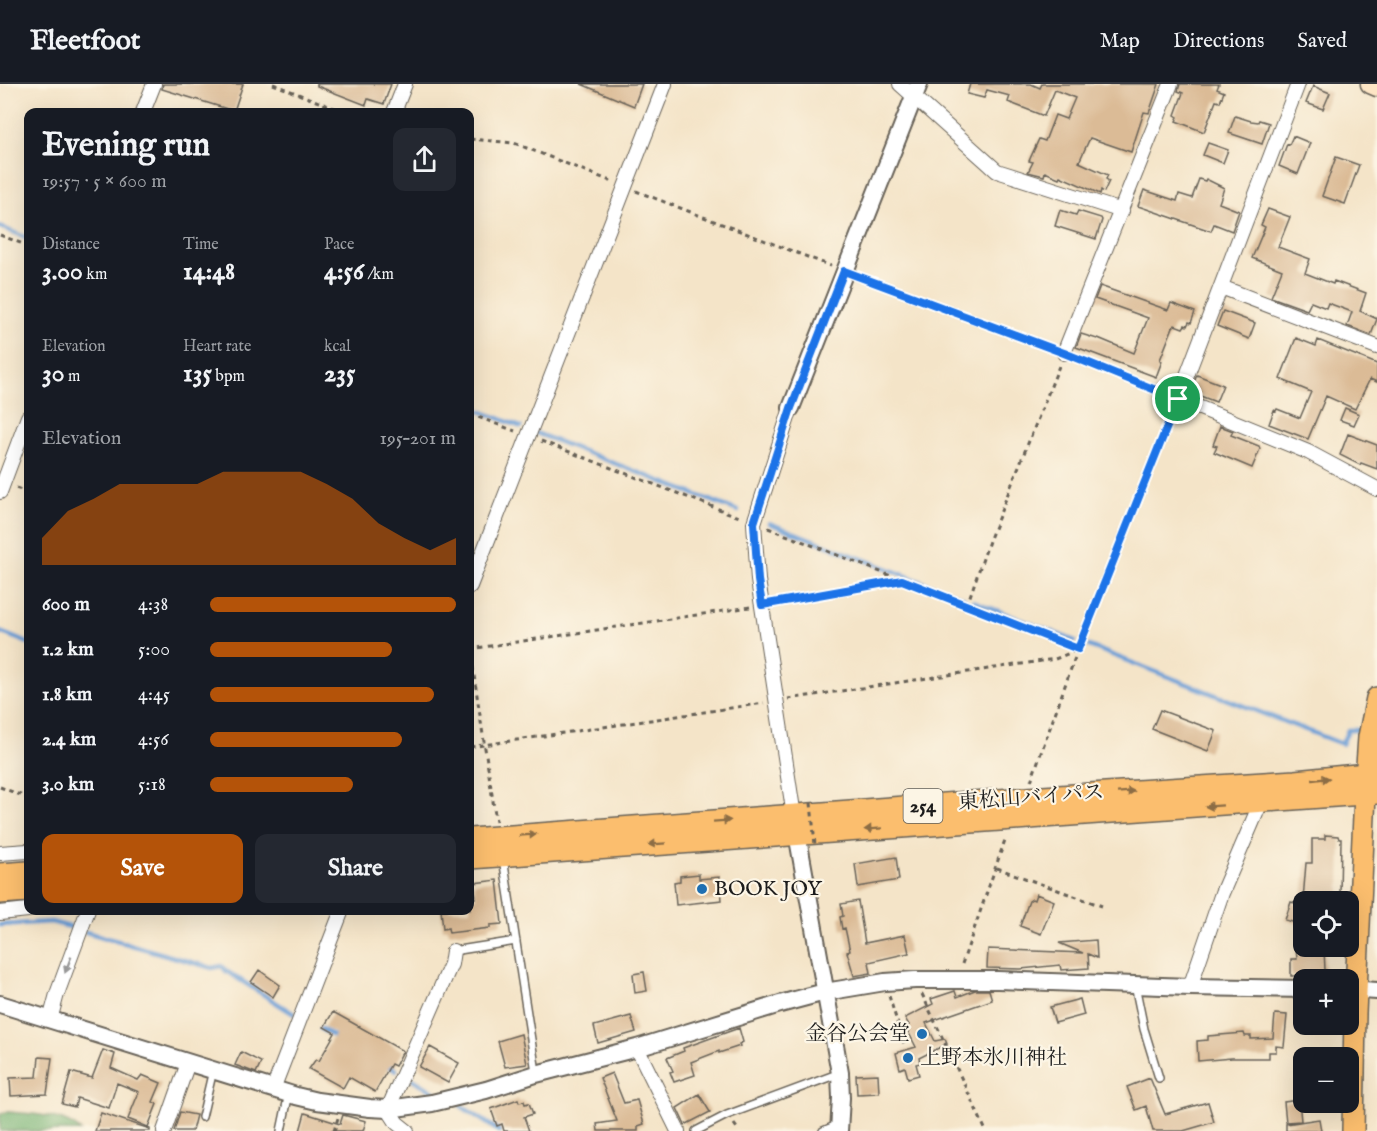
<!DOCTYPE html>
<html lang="en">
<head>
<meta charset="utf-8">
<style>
  body { margin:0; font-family:"IM FELL English","Noto Serif JP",serif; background:#242831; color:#f1f3f6; height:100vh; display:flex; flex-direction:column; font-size:22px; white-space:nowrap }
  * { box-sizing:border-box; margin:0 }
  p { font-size:20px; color:#9ea1a6 }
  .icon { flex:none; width:33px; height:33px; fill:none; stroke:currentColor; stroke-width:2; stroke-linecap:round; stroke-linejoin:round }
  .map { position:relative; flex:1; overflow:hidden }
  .panel { position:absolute; left:24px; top:24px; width:450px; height:807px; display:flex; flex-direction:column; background:#171b24; border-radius:12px; box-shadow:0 6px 24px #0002 }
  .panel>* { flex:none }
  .fabs { position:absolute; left:1293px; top:807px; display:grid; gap:12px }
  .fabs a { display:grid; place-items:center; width:66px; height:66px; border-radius:12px; background:#171b24; box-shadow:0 6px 24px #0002; font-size:30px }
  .pin { position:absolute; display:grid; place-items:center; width:51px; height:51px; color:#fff; margin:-26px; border:3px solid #fff; border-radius:50%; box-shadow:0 2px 6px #0007 }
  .round { display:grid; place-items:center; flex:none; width:63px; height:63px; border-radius:12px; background:#242831 }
  .headline { display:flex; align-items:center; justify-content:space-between; height:102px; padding:0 18px }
  h1 { font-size:33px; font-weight:700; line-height:45px }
  .stats { display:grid; grid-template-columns:repeat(3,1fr); gap:9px; height:102px; padding:6px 18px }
  .stats div { display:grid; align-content:center }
  .stats b { font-size:26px; font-weight:700 }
  .stats small { font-size:16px; font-weight:400 }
  .stats p { font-size:16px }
  .chart { height:168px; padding:12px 18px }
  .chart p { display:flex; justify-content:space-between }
  .chart svg { width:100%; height:108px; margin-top:6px; fill:#b45309; opacity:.7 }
  .button { display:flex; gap:12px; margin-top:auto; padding:12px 18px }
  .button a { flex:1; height:69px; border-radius:12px; background:#b45309; color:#fff; font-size:24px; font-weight:700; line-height:69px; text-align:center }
  .button a+a { background:#242831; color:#f1f3f6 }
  ul { padding:0 18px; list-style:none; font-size:20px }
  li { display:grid; grid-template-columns:96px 72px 1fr; align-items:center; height:45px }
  li i { height:15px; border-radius:8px; background:#b45309 }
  header { display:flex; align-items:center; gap:36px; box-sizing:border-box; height:84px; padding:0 30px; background:#171b24; border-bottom:2px solid #363941 }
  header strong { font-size:28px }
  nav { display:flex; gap:33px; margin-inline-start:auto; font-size:21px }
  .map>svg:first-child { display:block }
  .forest { fill:#78b474; stroke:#4a6848; stroke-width:1.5 }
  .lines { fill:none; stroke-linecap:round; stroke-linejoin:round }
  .stream { stroke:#6a9ed6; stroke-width:4.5 }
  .building { fill:#dbbb96 }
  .service-casing { stroke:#686258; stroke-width:10 }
  .minor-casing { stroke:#686258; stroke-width:16 }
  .tertiary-casing { stroke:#686258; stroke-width:20 }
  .secondary-casing { stroke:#686258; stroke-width:21 }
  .primary-casing { stroke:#686258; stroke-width:24 }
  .trunk-casing { stroke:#686258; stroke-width:24 }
  .path { stroke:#686258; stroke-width:3; stroke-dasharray:4.5 4.5; stroke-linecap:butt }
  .service { stroke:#fff; stroke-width:7 }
  .minor { stroke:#fff; stroke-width:14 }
  .tertiary { stroke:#fff; stroke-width:16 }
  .secondary { stroke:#fde5c5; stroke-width:18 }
  .primary { stroke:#fbbe6e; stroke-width:21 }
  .trunk { stroke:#fbbe6e; stroke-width:21 }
  .path-bridge { stroke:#686258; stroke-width:3; stroke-dasharray:4.5 4.5; stroke-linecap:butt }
  .oneway { fill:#8c6d45 }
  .oneway2 { fill:#999 }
  .route-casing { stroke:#fff; stroke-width:12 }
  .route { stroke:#1a73e8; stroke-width:8 }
  .poi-dot { fill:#1f6fb2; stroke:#fcf5e5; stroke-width:2 }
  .labels { text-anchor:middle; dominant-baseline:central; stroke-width:4.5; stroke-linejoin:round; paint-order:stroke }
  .shield { fill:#fcf5e5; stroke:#5f5d58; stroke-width:1.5 }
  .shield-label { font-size:20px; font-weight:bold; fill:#1c1c1c }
  .street-label { font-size:21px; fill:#1c1c1c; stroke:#fcf5e5 }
  .poi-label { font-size:21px; fill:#1c1c1c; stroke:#fcf5e5; text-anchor:start }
</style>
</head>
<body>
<header>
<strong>Fleetfoot</strong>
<nav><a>Map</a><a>Directions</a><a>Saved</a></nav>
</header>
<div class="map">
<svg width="1377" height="1047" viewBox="0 0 1377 1047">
  <rect width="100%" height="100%" fill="#fcf5e5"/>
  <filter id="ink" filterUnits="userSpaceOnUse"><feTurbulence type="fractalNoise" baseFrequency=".0167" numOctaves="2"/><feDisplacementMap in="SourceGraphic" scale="12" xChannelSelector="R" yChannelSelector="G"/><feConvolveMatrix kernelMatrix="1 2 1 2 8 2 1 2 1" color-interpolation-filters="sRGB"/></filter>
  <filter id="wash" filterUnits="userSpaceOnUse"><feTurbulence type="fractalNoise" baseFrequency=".008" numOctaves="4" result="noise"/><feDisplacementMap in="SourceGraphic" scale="24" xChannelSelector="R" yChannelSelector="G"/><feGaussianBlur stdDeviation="1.35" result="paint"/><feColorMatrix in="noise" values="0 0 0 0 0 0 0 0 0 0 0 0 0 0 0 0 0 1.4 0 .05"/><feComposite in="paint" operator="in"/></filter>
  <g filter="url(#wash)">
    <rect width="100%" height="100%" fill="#f4e4c8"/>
    <path class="forest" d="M8,1028C33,1030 62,1030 81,1047H0V1030Z"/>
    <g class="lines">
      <path class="stream" d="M0,143L28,154
        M470,323L521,343
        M536,349L738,427
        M769,439L964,514
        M973,517L1075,557
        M0,548L28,559
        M1089,562L1342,660L1348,646H1365
        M0,841L51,838L78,845
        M86,848L212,884L222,882L226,887L294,930
        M321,945L339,955
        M385,980L396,986
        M411,994L434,1008
        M461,1022L499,1047"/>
    </g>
    <g id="blocks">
      <path class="building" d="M163,0H243L234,27L162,5Z
        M317,0H391L384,20L368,15L366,21L317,2Z
        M581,0H642L634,22Z
        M970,0H1031L1040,4L1042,0H1159L1149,29L1144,28L1131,68L1090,54L1079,78L1108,91L1106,95L1109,97L1104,108L1101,106L1100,110L1060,92L1059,94L1045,88L1044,92L1028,88L1033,78L1029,77L1039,55L1045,57L1055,31L1066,35L1075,14L1055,6L1044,32L1008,18L1010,12L987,6L984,14L967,10Z
        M1180,0H1219L1217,5L1224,8L1220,18L1216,17L1204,48L1176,37L1178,33L1175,31L1183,9L1178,7Z
        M1313,2L1330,9L1323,25L1306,19Z
        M1235,32L1251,37L1258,38L1259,36L1269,39L1262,60L1229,49Z
        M1293,52L1310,59L1298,90L1279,82L1287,60L1289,61Z
        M1208,59L1228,66L1223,79L1203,71Z
        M1336,73L1359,81L1345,120L1322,112Z
        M1199,95L1205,97L1206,95L1224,104L1219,119L1239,127L1232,147L1214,140L1211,147L1138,122L1144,106L1177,117L1179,110L1192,114Z
        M1268,125L1290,133L1278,163L1310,175L1305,189L1333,200L1334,197L1366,209L1360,227L1377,235L1371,251L1347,242L1352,228L1328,219L1326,224L1311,218L1307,226L1271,213L1282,186L1252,174L1265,143L1261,141Z
        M1060,126L1076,131L1078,127L1101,134L1102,136L1096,155L1055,142Z
        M1100,202L1168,226L1171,219L1195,228L1191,239L1189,238L1187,242L1185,241L1183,244L1175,241L1173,243L1160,276L1162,277L1156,293L1076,263L1081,250L1097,255L1098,254L1134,269L1148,234L1095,215Z
        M1223,227L1255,239L1249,255L1217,242Z
        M1296,254L1316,262L1318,256L1377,280V298L1370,295L1355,325L1326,312L1308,355L1269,340L1274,326L1276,327L1277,325L1300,334L1311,308L1280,295Z
        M1197,291L1223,301L1216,318L1190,308Z
        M1345,324L1359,330L1354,341L1340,336Z
        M1220,342L1233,347L1231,351L1259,362L1260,365L1252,384L1214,368L1217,362L1213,361Z
        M1348,350L1377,361V385L1361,379L1360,381L1340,371Z
        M1160,626L1216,647L1208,667L1152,645Z
        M1325,751L1338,752L1339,755H1341L1340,811H1338V814H1333V817L1303,816L1306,779H1312V755H1325Z
        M896,773L899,796L858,803L855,780Z
        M699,790V795L720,793L722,816L676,821L674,798L680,797V792Z
        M497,796L502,840L490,841V844L449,849L448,844L443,845L441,826H470V815L476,814L474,799Z
        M1036,810L1054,817L1041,850L1020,842L1029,817L1032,815L1034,816Z
        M858,817L865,859L905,851L909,869L869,878L871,889L854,892L847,868L850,867L845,844L842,845L840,833L843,832L841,820Z
        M1291,818L1304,822V841L1285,836Z
        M1096,856L1097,874L1088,870L1089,884L1061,886L1060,881L1021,885L987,884L988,865L1083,869L1059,859Z
        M1324,864L1325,887H1302V892H1291V875H1297L1296,865Z
        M259,886L280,901L273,913L251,898Z
        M644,888L647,907L635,909L633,890Z
        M975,906H989L992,916L926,939L935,957L945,955L947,960L919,974L920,979L916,980L919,991L908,994L905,983L900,985L896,969L916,963L906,943L909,941L905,934L933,920L931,915L955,907L957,913Z
        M1080,915L1084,931L1055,939L1050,923Z
        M333,928L403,967L395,982L391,980L375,1008L349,993L343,1004L309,985L316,975L319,977L335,949L324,943Z
        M1275,930L1287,931L1284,963L1276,962V968H1269V974H1232L1198,977L1197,957L1208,956V952L1244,949L1245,952H1251V955L1273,954Z
        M631,932L636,948L598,959L594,942Z
        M739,944L743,958L739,960L740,962L719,969V967L691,978L695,991L674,998L670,988L673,987L667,974L684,967L683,964Z
        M521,950L527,980L505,983L498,957Z
        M430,963L459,979L448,999L419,983Z
        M103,966L115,970L111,984L138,996L142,991L161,999L153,1018L157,1020L148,1043L128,1035L139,1008L117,999L109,1024L77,1014L75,1023L62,1020L71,988L92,994Z
        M241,968L261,978L256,989L235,981Z
        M39,973L52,974L47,1010L11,1012L10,994L37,993Z
        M612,989L624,1019L637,1016L644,1040L638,1042V1047H598L597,1040L617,1037L600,994Z
        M878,990L879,1009L857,1010L856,991Z
        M1150,994L1165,1030L1208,1018L1214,1038L1183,1047H1153L1146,1022L1136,1026L1127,1003Z
        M699,1010L710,1028L685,1041L677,1024Z
        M518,1015L519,1018L524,1017L525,1020L529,1019L533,1030L524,1033L529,1047H504L502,1040L497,1042L491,1025Z
        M1299,1016L1301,1037L1286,1038L1284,1018Z
        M180,1028L196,1031L192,1047H174Z
        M101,1029L150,1045V1047H95Z
        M305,1029L340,1040L343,1031L366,1037L363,1047H300Z
        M1319,1035L1321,1047H1286V1040Z"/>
    </g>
  </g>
  <g filter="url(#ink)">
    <use href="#blocks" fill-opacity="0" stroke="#686258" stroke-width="1.5"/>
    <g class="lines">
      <defs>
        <path id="service" d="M503,774L536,988
          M453,867L516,857
          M1135,901L1144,945L1159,994
          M202,1033L213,986
          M281,1047L289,1009
          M696,1047L727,1031L840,989
          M823,1047L837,1041"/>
        <path id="minor" d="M900,0L997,87L1122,127
          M1298,0L1178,315L1308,368L1377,405
          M143,28L154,0
          M394,28L405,0
          M1221,203L1377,263
          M1064,269L1171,0
          M791,324L754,439L758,496L794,732
          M0,408L28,333
          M470,502L665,0
          M0,769L28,767
          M0,829L28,826
          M1190,903L1222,809L1261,718
          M50,936L57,910L88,826
          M637,964L678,1047
          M273,1005L342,826
          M164,1047L188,979
          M407,1047L397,1039L388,1025L451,880L453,867"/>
        <path id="tertiary" d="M791,324L919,0
          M795,738L840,989L841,1014L839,1047
          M1348,905L1377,907
          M0,920L296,1012L317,1017L370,1024L388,1025L432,1019L486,1006L536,990L637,964L780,920L825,908L885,898L915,896H998L1190,903L1304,905"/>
        <path id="secondary" d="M1370,0L1377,3"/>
        <path id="primary" d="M1353,1047L1355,929L1365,710L1369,653L1377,614"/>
        <path id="trunk" d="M470,755L1027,714L1295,697L1377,689
          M470,774L1377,709
          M0,790L28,788
          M0,809L28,807"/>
      </defs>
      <use href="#service" class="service-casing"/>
      <use href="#minor" class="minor-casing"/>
      <use href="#tertiary" class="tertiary-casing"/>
      <use href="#secondary" class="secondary-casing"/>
      <use href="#primary" class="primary-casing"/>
      <use href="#trunk" class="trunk-casing"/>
      <path class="path" d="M273,0L344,28
        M470,55L514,59L613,98
        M636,107L831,182
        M0,151L28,162
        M857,192L1051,264
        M1076,274L1165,310
        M470,330L515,347
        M541,357L742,434
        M16,404L28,409
        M768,444L1078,565
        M774,519L900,496
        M967,521L989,457L1059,282
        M470,565L750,523
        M470,565L496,737
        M788,615L1055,575L1077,566
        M470,663L764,619
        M1031,697L1078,565L1173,328
        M0,703L28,714
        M997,784L1102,822
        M962,880L1006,753
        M922,910L986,1047
        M889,912L904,960
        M734,1040L739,1047
        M334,1047L338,1034"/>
      <use href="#service" class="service"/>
      <use href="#minor" class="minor"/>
      <use href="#tertiary" class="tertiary"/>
      <use href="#secondary" class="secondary"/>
      <use href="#primary" class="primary"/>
      <use href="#trunk" class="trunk"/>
      <path class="path-bridge" d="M811,719L815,761"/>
    </g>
    <defs><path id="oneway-solid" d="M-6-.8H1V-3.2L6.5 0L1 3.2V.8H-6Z" transform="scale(1.5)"/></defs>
    <g class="oneway">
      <use href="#oneway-solid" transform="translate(1321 695) rotate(-6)"/>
      <use href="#oneway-solid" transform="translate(1126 708) rotate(-4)"/>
      <use href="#oneway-solid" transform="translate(1214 722) rotate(176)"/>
      <use href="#oneway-solid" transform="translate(722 737) rotate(-4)"/>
      <use href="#oneway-solid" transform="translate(873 745) rotate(176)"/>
      <use href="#oneway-solid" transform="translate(528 751) rotate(-4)"/>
      <use href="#oneway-solid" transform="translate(657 760) rotate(176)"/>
    </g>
    <use class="oneway2" href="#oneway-solid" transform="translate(68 881) rotate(111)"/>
  </g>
  <g class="lines" filter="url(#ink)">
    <defs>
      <path id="route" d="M844,187L1064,269L1178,315L1078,565L902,496L762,521L758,496L754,439L791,324Z"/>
    </defs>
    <use href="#route" class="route-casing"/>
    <use href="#route" class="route"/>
  </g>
  <g class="poi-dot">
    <circle cx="702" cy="805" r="6"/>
    <circle cx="922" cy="950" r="6"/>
    <circle cx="908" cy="974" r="6"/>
  </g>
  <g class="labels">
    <rect class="shield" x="903.5" y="705" width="39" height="34" rx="4.5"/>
    <g class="shield-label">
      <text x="923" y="722">254</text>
    </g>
    <g class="street-label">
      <text transform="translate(1031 714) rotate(-4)">東松山バイパス</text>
    </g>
    <g class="poi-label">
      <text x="714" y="805">BOOK JOY</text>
      <text x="910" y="950" text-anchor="end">金谷公会堂</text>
      <text x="920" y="974">上野本氷川神社</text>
    </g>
  </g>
</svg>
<div class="fabs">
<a><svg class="icon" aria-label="locate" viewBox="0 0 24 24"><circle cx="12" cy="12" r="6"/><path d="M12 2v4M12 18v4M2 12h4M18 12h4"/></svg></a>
<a>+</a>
<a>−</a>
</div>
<div class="pin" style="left:1178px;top:315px;background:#1e9e55"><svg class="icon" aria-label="arrive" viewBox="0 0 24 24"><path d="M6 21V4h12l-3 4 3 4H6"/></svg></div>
<section class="panel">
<div class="headline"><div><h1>Evening run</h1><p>19:57 · 5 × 600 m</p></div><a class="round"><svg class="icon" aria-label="share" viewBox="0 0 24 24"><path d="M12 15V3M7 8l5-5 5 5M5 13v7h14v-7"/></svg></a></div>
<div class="stats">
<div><p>Distance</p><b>3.00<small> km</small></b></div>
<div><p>Time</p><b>14:48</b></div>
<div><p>Pace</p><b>4:56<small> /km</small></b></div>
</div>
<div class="stats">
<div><p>Elevation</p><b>30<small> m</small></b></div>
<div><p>Heart rate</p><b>135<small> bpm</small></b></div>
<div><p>kcal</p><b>235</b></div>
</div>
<div class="chart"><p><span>Elevation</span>195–201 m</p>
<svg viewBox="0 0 160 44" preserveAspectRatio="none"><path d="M0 44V33L10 22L20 17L30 11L40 11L50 11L60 11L70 6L80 6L90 6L100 6L110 11L120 17L130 27L140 33L150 38L160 33V44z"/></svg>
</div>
<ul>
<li><b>600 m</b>4:38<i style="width:100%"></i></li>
<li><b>1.2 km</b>5:00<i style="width:74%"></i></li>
<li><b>1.8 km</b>4:45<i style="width:91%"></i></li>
<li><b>2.4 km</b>4:56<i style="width:78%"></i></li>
<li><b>3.0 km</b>5:18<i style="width:58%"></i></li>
</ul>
<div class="button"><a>Save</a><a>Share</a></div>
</section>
</div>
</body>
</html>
